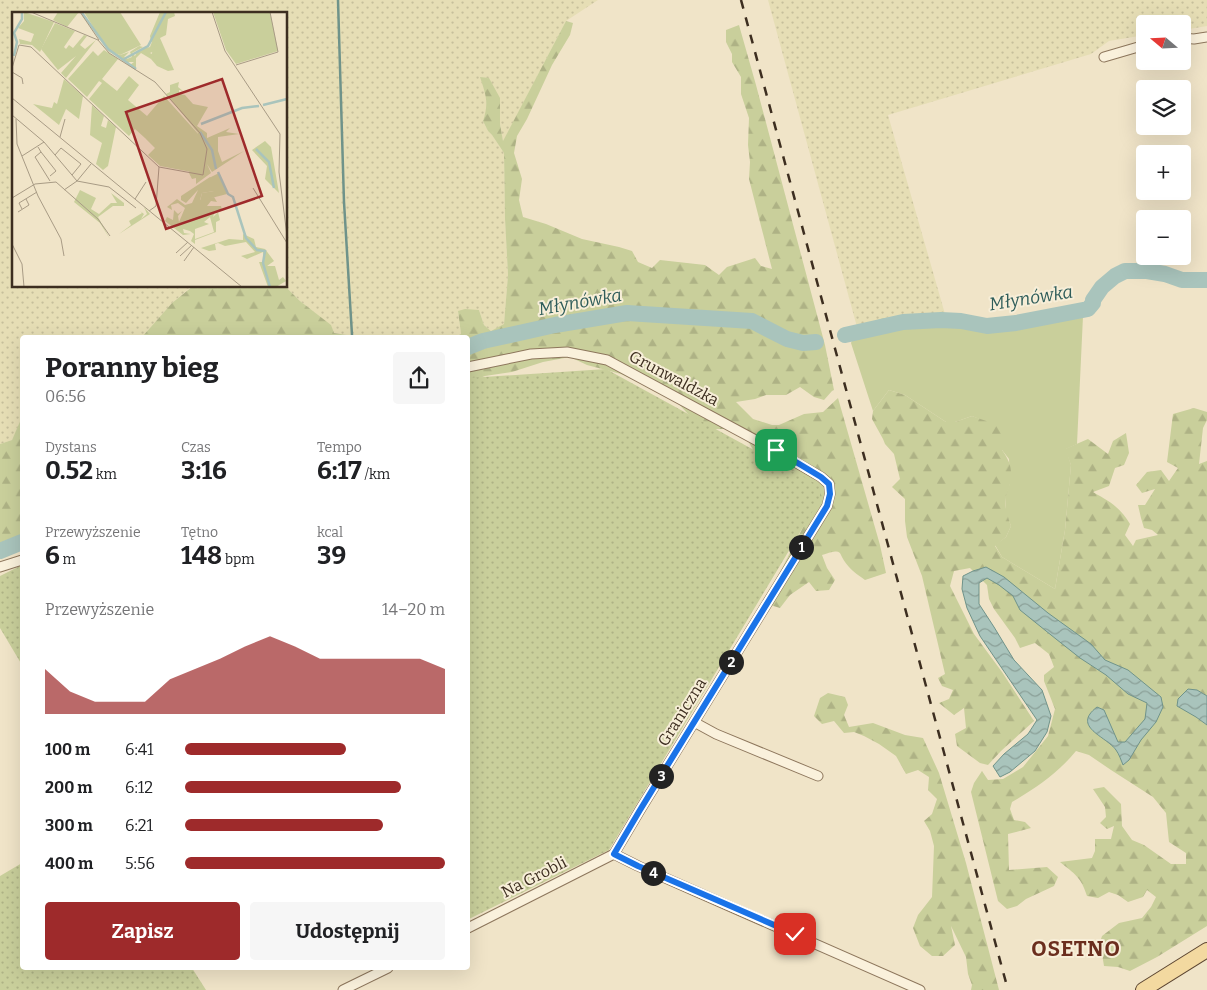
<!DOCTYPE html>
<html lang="pl">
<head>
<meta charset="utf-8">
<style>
  body { margin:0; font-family:Bitter,serif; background:#f6f6f6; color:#202124; height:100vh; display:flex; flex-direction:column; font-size:19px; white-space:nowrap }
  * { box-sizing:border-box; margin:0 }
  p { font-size:16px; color:#757577 }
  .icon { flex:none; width:28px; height:28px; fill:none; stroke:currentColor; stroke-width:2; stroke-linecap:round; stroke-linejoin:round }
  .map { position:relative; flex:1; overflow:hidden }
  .sheet { position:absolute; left:20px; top:335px; width:450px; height:635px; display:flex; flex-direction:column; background:#fff; border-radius:5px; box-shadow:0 5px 20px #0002 }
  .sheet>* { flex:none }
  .needle { width:32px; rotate:289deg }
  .tools { position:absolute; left:1136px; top:15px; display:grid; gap:10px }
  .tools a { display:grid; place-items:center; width:55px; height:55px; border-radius:5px; background:#fff; box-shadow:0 5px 20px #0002; font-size:25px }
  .pin { position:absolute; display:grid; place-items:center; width:42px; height:42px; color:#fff; margin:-21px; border-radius:10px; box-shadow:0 2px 8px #0006 }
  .km { position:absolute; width:25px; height:25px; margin:-12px; border-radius:50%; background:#222; color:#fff; font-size:14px; line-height:25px; text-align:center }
  .round { display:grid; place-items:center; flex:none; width:52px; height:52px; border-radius:5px; background:#f6f6f6 }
  .summary { display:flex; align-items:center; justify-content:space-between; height:85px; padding:0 25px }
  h1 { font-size:28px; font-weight:700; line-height:38px }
  .figures { display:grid; grid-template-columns:repeat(3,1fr); gap:8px; height:85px; padding:5px 25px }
  .figures div { display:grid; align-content:center }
  .figures b { font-size:25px; font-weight:700 }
  .figures small { font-size:14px; font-weight:400 }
  .figures p { font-size:14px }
  .chart { height:140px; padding:10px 25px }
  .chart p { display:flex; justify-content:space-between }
  .chart svg { width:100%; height:90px; margin-top:5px; fill:#9e2a2b; opacity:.7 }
  .cta { display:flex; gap:10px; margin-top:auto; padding:10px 25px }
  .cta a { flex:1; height:58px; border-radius:5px; background:#9e2a2b; color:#fff; font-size:20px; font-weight:700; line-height:58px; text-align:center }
  .cta a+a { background:#f6f6f6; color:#202124 }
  ul { padding:0 25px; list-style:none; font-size:16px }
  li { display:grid; grid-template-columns:80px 60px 1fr; align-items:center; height:38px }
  li i { height:12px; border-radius:6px; background:#9e2a2b }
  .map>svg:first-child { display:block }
  .farmland { fill:url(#farmland-dots) }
  .grass { fill:#c9cf9b }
  .forest { fill:url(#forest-firs) }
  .garden { fill:url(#garden-dots) }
  .water { fill:url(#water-waves); stroke:#6f938a }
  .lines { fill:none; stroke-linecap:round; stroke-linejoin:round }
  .stream { stroke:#6f938a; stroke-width:2.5 }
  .river { stroke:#a9c4bc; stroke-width:16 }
  .street-casing { stroke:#8d765c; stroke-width:11 }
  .primary-casing { stroke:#5b4430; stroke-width:16 }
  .street { stroke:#faf1dc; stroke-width:9 }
  .primary { stroke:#f3d9a0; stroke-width:14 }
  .rail { stroke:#3d2e20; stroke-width:2.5; stroke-dasharray:9 9; stroke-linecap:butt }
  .route-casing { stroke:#fff; stroke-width:10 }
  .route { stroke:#1a73e8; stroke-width:6 }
  .labels { text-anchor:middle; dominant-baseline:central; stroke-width:4; stroke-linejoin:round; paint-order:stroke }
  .street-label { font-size:16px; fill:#3d2e20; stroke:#f7eed8 }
  .water-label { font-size:18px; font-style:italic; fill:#2f5d5a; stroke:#f7eed8 }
  .district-label { font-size:21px; font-weight:bold; letter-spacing:1px; fill:#6b2e1e; stroke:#f7eed8 }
  .inset-river { fill:none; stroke:#a9c4bc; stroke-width:2.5 }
  .inset-road { fill:none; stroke:#a89b85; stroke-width:1 }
  .view { fill:#9e2a2b; fill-opacity:0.15; stroke:#9e2a2b; stroke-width:2.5 }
  .inset-edge { fill:none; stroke:#3d2e20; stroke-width:2.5 }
</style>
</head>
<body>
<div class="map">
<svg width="1207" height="990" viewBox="0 0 1207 990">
  <defs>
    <pattern id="farmland-dots" width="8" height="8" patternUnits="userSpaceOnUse" patternTransform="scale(1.25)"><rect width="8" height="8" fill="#e6deb5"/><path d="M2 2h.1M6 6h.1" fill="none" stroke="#c6bf9b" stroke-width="1.8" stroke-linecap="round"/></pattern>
    <pattern id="forest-firs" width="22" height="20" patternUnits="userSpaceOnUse" patternTransform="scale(1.25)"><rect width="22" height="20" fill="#c9cf9b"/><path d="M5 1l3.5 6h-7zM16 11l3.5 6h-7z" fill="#aeb285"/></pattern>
    <pattern id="garden-dots" width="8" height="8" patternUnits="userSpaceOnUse" patternTransform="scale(1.25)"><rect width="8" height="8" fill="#c9cf9b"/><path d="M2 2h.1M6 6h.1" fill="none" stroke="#aeb285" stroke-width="1.8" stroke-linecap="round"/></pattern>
    <pattern id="water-waves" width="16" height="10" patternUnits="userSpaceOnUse" patternTransform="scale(1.25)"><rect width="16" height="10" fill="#a9c4bc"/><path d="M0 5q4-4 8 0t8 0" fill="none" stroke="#8ba098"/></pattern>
  </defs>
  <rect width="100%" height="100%" fill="#f0e4c8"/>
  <path class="farmland" d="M0,0H598L566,21L503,142L500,124L489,78H481L486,94L487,110L483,121L488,131L492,135L504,153L505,219L508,275L504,325L491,331L484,325L479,310L458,312L461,334L451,337H348L347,335L334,333L320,317L300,301L285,286H286V14H14V286H192L172,303L142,337L22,338V421L12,440L0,444Z
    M768,0H1207V26L1183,30L1182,24H1145V35L1109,41L1091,54L888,115L945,314L883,318L857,327Z"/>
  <path class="grass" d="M945,314L989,323L1016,320L1015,329L1083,316L1077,444L1066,449L1071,465L1065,530L1055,589L1002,557L995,545L1006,537L1011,526L1006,513L1005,497L1010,483L1009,459L1002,450L989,423L972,416L955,422H946L905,395L889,390L873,411L851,343L857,327L883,318Z"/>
  <path class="forest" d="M566,21L573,23L570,35L552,65L527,119L517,136L514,153L522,179L519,200L523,217L546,224L582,239L619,247L632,251L638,262L652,268L660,260L705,265L719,275L727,267L755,258L761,266L772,269L749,179L750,162L748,145L749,118L741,94V77L732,62V54L726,42V30L739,25L756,85L825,345L834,390L832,391L824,400L814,397L800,387L786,395H766L755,399L736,402L753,419L772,425H779L804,414L823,412L838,398L880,545L886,573L865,580C860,576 853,572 849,567C836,553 846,547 822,555L827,568L835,580L829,590L816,591L809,582L790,595L780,608L767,604V598L806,521L759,460L748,441L731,429H710L688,414L675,400L621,374L587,365L570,357L543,362L512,372L485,376L468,383V338H451L461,334L458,311L465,309L479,310L484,325L491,331L504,324L508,275L505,219L504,153L492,135L488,131L483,121C489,103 486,95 480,77L489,78L500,98V124L503,141Z
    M193,286H285L300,301L331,325L334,333L347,335L348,337H142L172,303Z
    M889,390L905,395L946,422H955L972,416L1009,429L1002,450C1010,461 1013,470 1010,484C1009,489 1006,494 1005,499C1005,509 1008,517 1011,526L1006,537L995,546L1002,557L1055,589L1065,530L1071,465L1065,449L1088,439L1108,454L1113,441L1126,433L1129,453L1124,465L1115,468L1109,486L1093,492C1110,502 1119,506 1130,524L1125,535L1133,546L1136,540L1158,535L1152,530L1144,528L1141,518L1138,505H1145L1155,489L1142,493L1136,485L1147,472L1161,470L1169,481L1178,468L1167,462L1173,414L1194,408L1207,412V420L1203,428L1199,464L1207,461V696L1197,690L1196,717L1207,725V926L1157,957L1130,971L1118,967L1104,966L1100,942L1102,936L1119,923L1142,918L1151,907L1156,897L1147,890L1143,897L1128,902L1118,895L1109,892L1098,898L1087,896C1081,877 1075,874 1060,862L1092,858L1095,851V839H1111L1114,826L1107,829L1100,823L1106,817L1105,807L1093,789L1104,787L1121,804L1122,826L1132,840L1144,845L1171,864H1186V853L1169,842L1166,813L1153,797L1111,770L1089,755L1076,751C1058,773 1036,788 1012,802L1010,809L1014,820L1025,822L1031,828L1008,834L1009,870L1047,867L1058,877L1054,886L1026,899L1017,906L1007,909L998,901L971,792L974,783L982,771L988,780L1003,779L1023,767L1048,736L1055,709L1044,681V675L1054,667L1049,654L1035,643L1020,648L1015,638L994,609L989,599L987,585L970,568L954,571L950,586L974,634L1002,672L1034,721L1001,751L988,765L980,763L957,746L955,734L966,728L964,708L954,715L939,703L949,699L953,690L942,686L938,678L945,674L922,576L907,537L905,521V499L892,487L900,479L894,454L885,444L883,439L872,419L873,411Z
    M22,417V547L0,555V444L12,440Z
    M828,693L845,697L848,705L844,715L849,727L873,723L905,735L923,738L939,773L966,863L999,990H971L972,985L968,974L966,957L951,926L955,945L943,956H932L920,946L913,928L918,915L932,897L934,846L930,831L924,821L932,814L937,799L928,790L929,777L918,770L906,774L896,756L879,744L864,736L854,732L844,733L834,721L822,724L814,716L820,698Z"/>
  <path class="garden" d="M606,369L820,486V499L609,850L469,919L468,917V378Z
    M22,565V665L0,628V576Z
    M22,863V968H192L206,990H0V876Z"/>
  <path class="water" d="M986,567L1004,577L1048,613L1091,644L1105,660L1128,670L1161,697L1163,707L1156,722L1141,740L1129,760L1123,765C1121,760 1119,754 1116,750C1106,736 1071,727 1097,707L1104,710L1118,742H1125L1145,719L1147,703L1128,694L1106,675L1080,658L1056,639L1020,610L1013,596L999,585L987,578L979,583V604L994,627L1014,660L1042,690L1051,716L1047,732L1035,751L1010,772L1000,777L993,766L1004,754L1028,734L1037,720L980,636L967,608L962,589L963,576L973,571Z
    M1188,689L1197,690L1207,696V725L1196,717L1177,706L1178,699Z"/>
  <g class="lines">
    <path class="stream" d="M338,0L344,202L352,335"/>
    <path class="river" d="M845,335L903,322L941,320L961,321L987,326L1016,323L1088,309L1093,303V300L1102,287L1115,276L1125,271H1147L1165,274L1182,280H1207
      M468,347L483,341L555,325L627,313L752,321L787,339L803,343L816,342
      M0,551L22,542"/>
    <defs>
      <path id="street" d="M1182,38L1194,39L1207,37
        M1104,57L1145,45
        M468,367L531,354L567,352L607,360L776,451L821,477L829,484L830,494L827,506L640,810L614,854
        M0,567L22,560
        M694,722L716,734L818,776
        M614,854L638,866L920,990
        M468,928L614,854
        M343,990L388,968"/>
      <path id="primary" d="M1143,990L1207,950"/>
    </defs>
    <use href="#street" class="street-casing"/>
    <use href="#primary" class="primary-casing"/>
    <use href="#street" class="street"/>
    <use href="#primary" class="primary"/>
    <path class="rail" d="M741,0L1008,990"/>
  </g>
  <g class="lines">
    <defs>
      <path id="route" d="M776,450L821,477L829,484L830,494L827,506L640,810L614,854L638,866L795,934"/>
    </defs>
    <use href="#route" class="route-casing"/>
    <use href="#route" class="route"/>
  </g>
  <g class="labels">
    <g class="street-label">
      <text transform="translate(674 378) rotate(28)">Grunwaldzka</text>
      <text transform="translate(682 712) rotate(-58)">Graniczna</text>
      <text transform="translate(534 877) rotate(-27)">Na Grobli</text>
    </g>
    <g class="water-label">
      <text transform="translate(1031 298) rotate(-9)">Młynówka</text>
      <text transform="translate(580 302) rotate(-10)">Młynówka</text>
    </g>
    <g class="district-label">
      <text x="1076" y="949">OSETNO</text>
    </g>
  </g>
  <g transform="translate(12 12)">
    <rect width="275" height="275" fill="#f0e4c8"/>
    <path d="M72,0H108L129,33L108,43L96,39ZM148,0H162L163,4L156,7L154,23L148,26L162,58L156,59L145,54L139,47L142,29L139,30L138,24ZM253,129L259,135L267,181L253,167L255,154L240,138ZM207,161L215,182L188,189L190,181L202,179L199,165Z" fill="#c9cf9b"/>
    <path d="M141,27L145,32L142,36L147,37L138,41L142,43L139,47L129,41L124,46V57L118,53L122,50H115L96,39L108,43L117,40L112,45L115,47L120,45L118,40L127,34L131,35L120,41L123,44L126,38L138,35ZM167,70L166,75L171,79L167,78V82L173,83L181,92L196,95L185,114L195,121V126L218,116L214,120L227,122L206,125V139L210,150L232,139L200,160L195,152L199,161L184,172V166L180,167L177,161L186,121L154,82L158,80V73ZM198,165L202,166V179L190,181L188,188L202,185L205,190L199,189L195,194H209L210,198L203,200L201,205L206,200L208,208L204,210V220L183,228V232L179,229L182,222L178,219L171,217L172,221L179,222L171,223L153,209L155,205L161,208L162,198L166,202L170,199L166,204L167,210L173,196L166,191L159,193L160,198L155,195L165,187L173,193L180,191L186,178L174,191L169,188V184ZM198,205L202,220L183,227V217L197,212L192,210ZM68,178L84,186L79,197L87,202L99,191H105L99,181L112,191V194H101L86,205L98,227L88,211L62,190ZM132,195L138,202L107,222L119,213L117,209L130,201L128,199L132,202L129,207L135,202ZM231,222L242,227L244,235L253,237L262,249L255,254H263L267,268L271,265L274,269L264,275H256L247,250H252L251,240L235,247L229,244L243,240L234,230L213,234L206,231L203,232L204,238L197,239L189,236L217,227L231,228Z" fill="#c9cf9b" fill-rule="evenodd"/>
    <path d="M12,0L42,10L28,40L20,33L8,32L7,27L19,30L22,22L6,16L12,9Z" fill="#c9cf9b"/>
    <path d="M46,0L56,1L67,0L55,15L41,8ZM201,0H258L266,39L224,52L214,38ZM43,11L63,19L52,35L54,37L57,33L61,36L72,23L75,24L68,33L73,37L84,28L54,66L49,61L64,44L46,58L29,37ZM92,38L106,47L90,67L105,79L117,64L127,73L116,88L135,104L152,84L188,124L194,138L190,162L148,154L136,143L143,136L133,126L123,117L117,124L77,87L90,71L87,69L75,85L56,67L81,39L86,44ZM52,67L71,84L67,107L54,97L47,113L21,92L40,96L42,90L45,92ZM80,93L92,104L89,114L94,116L96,108L104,115L96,154L91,158L84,152L90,131L78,123Z" fill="#c9cf9b"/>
    <path class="inset-river" d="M70,1L96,37L124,57M2,44L5,30L2,21L10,7V0M112,47L136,34L154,0M251,93L275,87M189,112L230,96L247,94M188,120L200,138L204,157M244,137L257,150L262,176M206,160L216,182L221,185L234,226L245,238L253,239L251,251L258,275"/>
    <path class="inset-road" d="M19,0L86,28L97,41L143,70L188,121L195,137L191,163L147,155M68,0L87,28M200,0L213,39L268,122L267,160L275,224M224,53L266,40L258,0M0,56L7,33L19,35L147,155M0,60L10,66L11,72M0,86L230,275M0,103L32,130L65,169L97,175L124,196M4,107L5,132L26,184L49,227L52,244M48,125L53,107M26,135L29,140L23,145L38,169M29,140L44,159L38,164M43,143L49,136L69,152L60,163M10,144L32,130M241,176L275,231M52,178L65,169L79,152M0,186L23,172L44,170L86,207L98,224M123,187L134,170M10,197L7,191L25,180M137,199L144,194L147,155M6,200L17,193L14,187M0,232L10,252L12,275M164,241L176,230M168,244L180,233M172,249L182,235"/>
    <path class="view" d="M210,67L250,184L154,217L114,100Z"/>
    <rect width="275" height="275" class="inset-edge"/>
  </g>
</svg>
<div class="tools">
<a><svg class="needle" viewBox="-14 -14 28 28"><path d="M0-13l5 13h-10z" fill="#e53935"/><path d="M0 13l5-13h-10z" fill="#757577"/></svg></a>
<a><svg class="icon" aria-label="layers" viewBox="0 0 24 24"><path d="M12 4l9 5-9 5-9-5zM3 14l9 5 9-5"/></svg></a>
<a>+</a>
<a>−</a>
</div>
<div class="pin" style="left:776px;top:450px;background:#1e9e55"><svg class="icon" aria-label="arrive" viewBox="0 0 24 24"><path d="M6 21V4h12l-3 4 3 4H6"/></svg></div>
<div class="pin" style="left:795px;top:934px;background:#d93025"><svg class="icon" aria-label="check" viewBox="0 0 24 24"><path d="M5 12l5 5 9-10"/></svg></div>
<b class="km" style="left:801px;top:547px">1</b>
<b class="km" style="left:731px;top:662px">2</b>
<b class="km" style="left:661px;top:776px">3</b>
<b class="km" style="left:653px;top:873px">4</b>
<section class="sheet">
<div class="summary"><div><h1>Poranny bieg</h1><p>06:56</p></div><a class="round"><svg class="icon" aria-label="share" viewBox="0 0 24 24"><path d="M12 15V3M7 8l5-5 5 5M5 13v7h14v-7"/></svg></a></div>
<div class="figures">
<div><p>Dystans</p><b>0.52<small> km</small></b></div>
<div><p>Czas</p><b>3:16</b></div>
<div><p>Tempo</p><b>6:17<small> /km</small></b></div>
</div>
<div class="figures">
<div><p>Przewyższenie</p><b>6<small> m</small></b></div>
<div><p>Tętno</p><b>148<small> bpm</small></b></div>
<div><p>kcal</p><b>39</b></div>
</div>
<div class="chart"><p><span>Przewyższenie</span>14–20 m</p>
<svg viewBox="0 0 160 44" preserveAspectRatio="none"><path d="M0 44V22L10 33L20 38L30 38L40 38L50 27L60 22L70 17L80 11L90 6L100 11L110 17L120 17L130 17L140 17L150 17L160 22V44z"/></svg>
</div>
<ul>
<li><b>100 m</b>6:41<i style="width:62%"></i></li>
<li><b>200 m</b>6:12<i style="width:83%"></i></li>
<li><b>300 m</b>6:21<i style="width:76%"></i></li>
<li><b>400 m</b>5:56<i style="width:100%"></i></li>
</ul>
<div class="cta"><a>Zapisz</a><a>Udostępnij</a></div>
</section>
</div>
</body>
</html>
